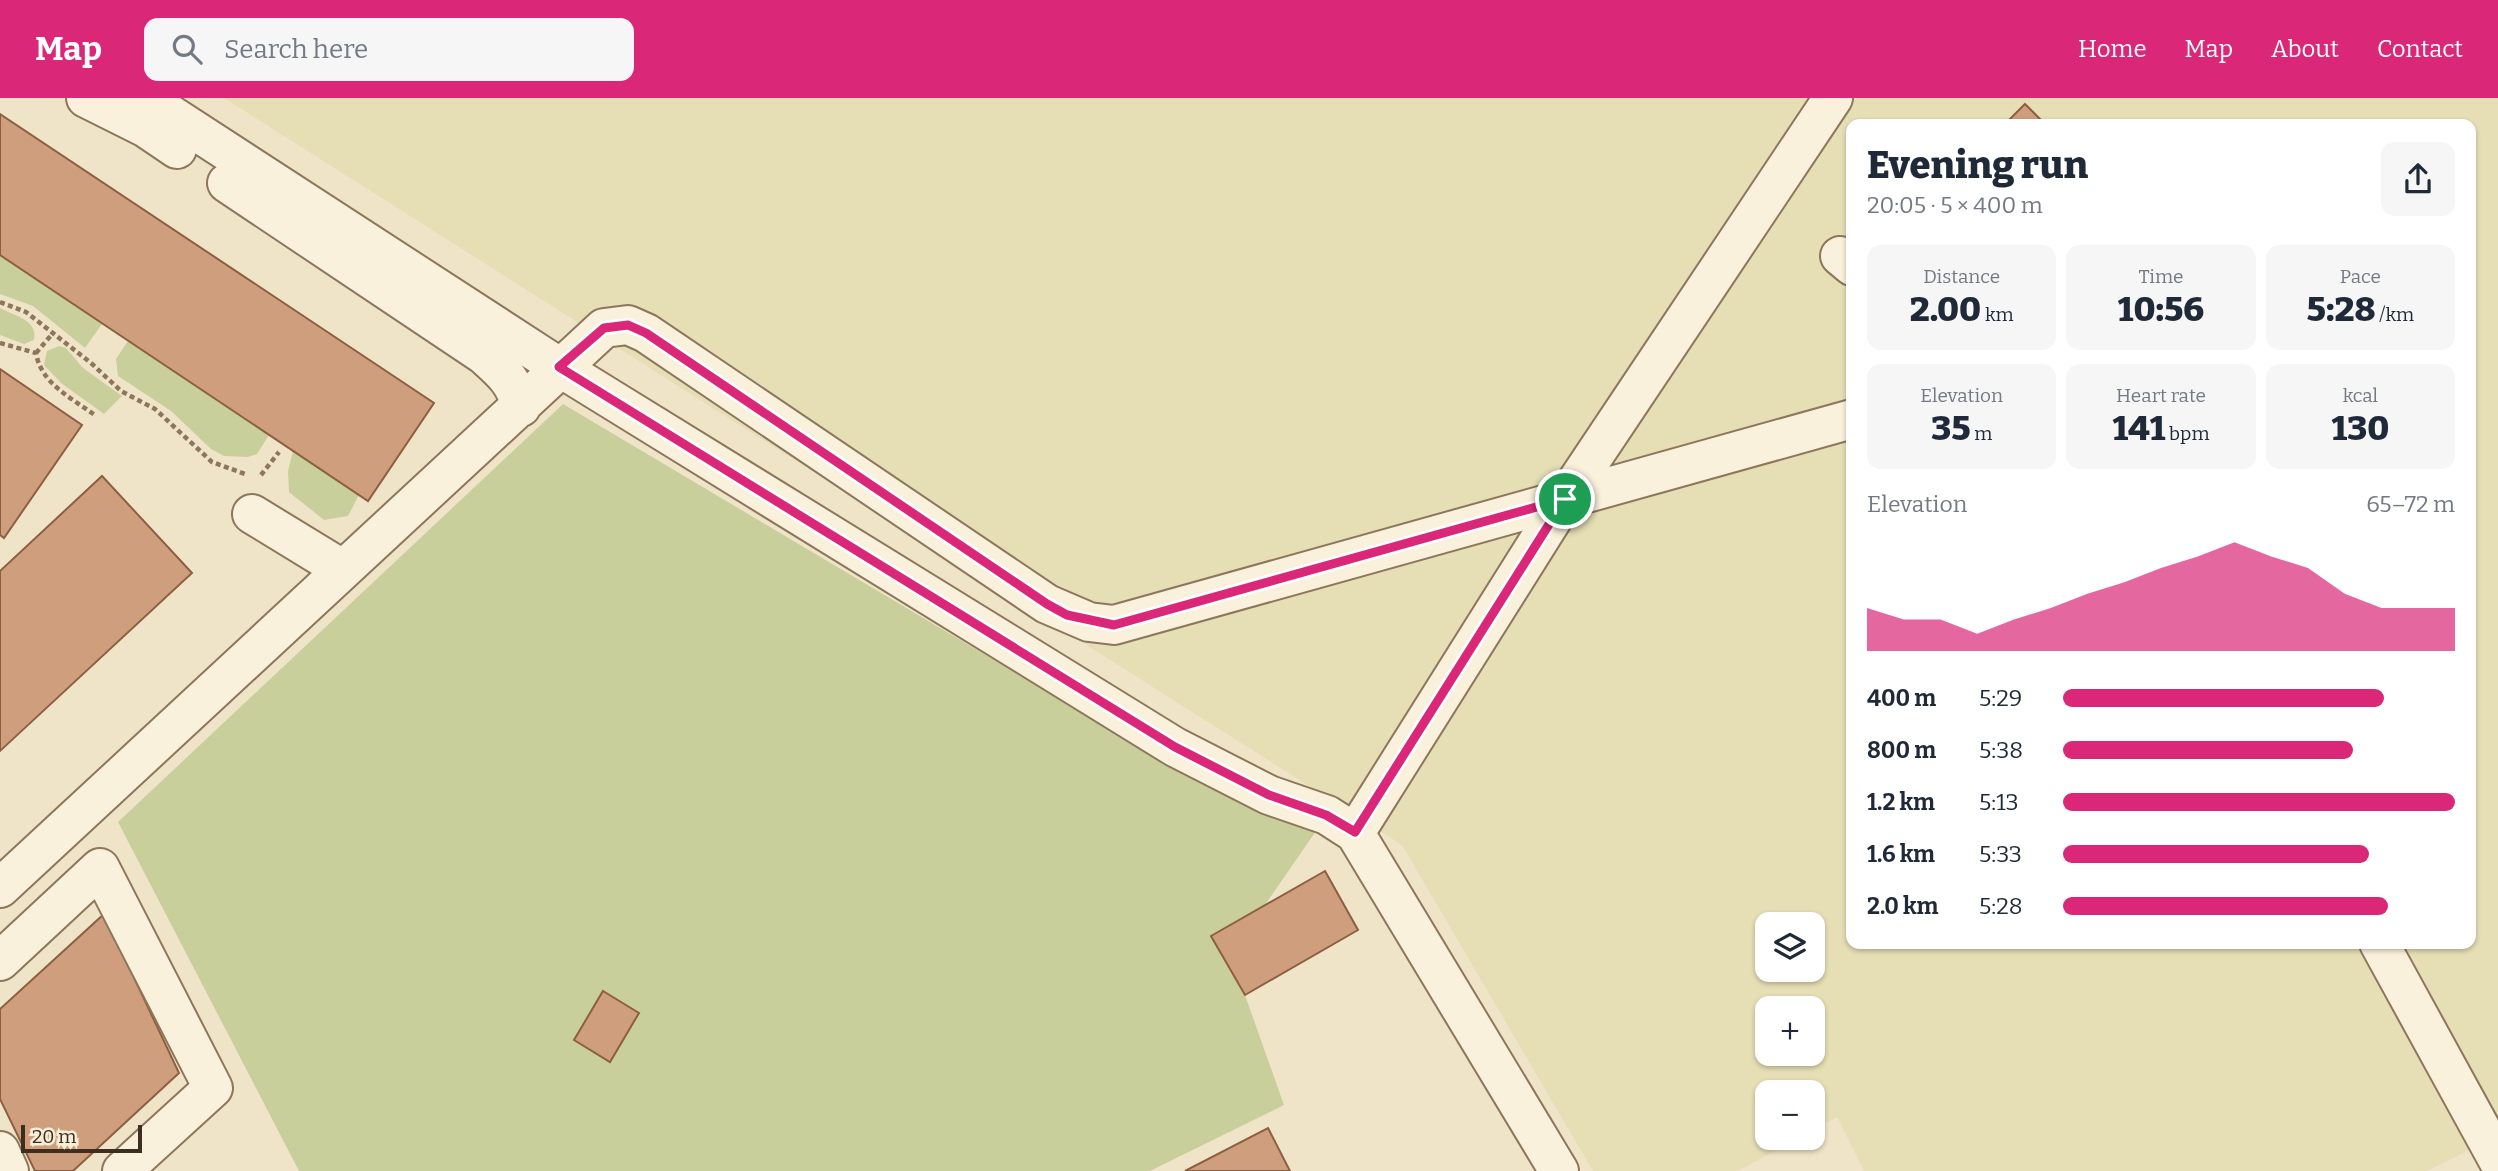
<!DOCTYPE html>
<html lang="en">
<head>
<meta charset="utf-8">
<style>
  body { margin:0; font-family:Bitter,serif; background:#f6f6f7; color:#1f2937; height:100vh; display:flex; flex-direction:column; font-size:26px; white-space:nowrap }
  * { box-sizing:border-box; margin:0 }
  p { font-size:23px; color:#747a83 }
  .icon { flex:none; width:38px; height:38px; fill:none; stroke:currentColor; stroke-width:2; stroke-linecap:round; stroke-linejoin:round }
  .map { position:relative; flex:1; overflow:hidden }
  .panel { position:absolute; left:1846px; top:21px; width:630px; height:830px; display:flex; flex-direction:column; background:#fff; border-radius:14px; box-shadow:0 2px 5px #0004 }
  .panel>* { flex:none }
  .controls { position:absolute; left:1755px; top:814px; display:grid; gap:14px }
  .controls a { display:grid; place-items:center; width:70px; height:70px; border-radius:14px; background:#fff; box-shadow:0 2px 5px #0004; font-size:35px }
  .scale { position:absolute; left:21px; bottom:18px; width:121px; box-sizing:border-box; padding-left:7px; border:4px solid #3d2e20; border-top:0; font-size:19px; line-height:24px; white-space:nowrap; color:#3d2e20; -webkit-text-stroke:5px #f7eed8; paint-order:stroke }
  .pin { position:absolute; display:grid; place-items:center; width:60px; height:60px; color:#fff; margin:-30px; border:4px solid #fff; border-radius:50%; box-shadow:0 2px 7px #0007 }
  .round { display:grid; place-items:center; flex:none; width:74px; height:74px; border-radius:14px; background:#f6f6f7 }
  .headline { display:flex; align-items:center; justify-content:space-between; height:119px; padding:0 21px }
  h1 { font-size:38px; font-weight:800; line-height:52px }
  .metrics { display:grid; grid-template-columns:repeat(3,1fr); gap:10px; height:119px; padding:7px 21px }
  .metrics div { display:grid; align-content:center; border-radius:14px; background:#f6f6f7; text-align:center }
  .metrics b { font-size:35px; font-weight:800 }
  .metrics small { font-size:19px; font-weight:400 }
  .metrics p { font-size:19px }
  .chart { height:196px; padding:14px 21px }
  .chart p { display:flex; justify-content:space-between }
  .chart svg { width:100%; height:126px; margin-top:7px; fill:#db2777; opacity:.7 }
  ul { padding:0 21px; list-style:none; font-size:23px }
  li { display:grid; grid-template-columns:112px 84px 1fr; align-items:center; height:52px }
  li i { height:18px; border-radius:9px; background:#db2777 }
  header { display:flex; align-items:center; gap:42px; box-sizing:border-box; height:98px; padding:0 35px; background:#db2777; color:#fff }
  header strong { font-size:33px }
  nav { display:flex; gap:38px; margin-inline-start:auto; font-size:24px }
  .search { width:490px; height:63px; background:#f6f6f7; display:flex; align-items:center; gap:18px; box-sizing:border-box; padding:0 24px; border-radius:14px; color:#747a83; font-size:26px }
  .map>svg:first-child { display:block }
  .farmland { fill:#e6deb5; fill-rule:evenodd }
  .green { fill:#c9cf9b }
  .building { fill:#cf9f7d; stroke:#8d5f41; stroke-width:2 }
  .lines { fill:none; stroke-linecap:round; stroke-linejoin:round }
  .minor-casing { stroke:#8d765c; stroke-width:42 }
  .path { stroke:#8d765c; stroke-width:4.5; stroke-dasharray:5 3.5; stroke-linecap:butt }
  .minor { stroke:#faf1dc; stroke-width:38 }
  .route-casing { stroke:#fff; stroke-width:14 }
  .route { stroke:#db2777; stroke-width:9 }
</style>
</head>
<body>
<header>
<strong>Map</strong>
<div class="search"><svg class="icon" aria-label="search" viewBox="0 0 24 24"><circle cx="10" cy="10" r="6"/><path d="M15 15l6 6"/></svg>Search here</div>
<nav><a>Home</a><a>Map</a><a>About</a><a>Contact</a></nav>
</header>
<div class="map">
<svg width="2498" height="1073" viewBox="0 0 2498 1073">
  <rect width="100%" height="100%" fill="#f0e4c8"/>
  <path class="farmland" d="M224,0H2498V1038L2427,1073H1864L1837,1019L1813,1032V994H1768V1040H1799L1738,1073H1593L1402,747ZM1852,26H2471V845H1852ZM1768,826H1813V872H1768ZM1768,910H1813V956H1768Z"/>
  <path class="green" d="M0,157L102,226L85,250L33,208L0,196Z
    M0,210C14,218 38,221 34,242L24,246L0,237Z
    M128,243L269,337L257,356L248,359L224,358L211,351L171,313L118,278L116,261Z
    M59,248L66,250L83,270L122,298L104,316L61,285L44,267L47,253Z
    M563,306L1201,685L1316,733L1265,807L1245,897L1284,1007L1150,1073H299L118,724Z
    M293,353L359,397L348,418L324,422L289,394L288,373Z"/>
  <path class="building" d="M2025,6L2045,26H2005Z
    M0,16L434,305L368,403L0,157Z
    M0,271L82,327L4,440L0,437Z
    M102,378L192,475L0,653V473Z
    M1325,773L1358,832L1245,897L1211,838Z
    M104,816L179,975L73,1073H35L0,1001V911Z
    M603,893L639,915L610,964L574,942Z
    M1268,1030L1290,1073H1185Z"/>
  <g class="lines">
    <defs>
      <path id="minor" d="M86,0L146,30L177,51
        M145,0L559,269L1175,649L1269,697L1327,717L1355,735L1559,1073
        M227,85L484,257C503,274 515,284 521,309
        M1840,158L1852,168
        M252,416L342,471
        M1355,735L1565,401L1833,0
        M0,790L604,230L628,227L646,235L1047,506L1089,524L1114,527L1852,321
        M2379,845L2498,1062
        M0,863L100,770L213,990L122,1073
        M0,1053L9,1073"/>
    </defs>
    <use href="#minor" class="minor-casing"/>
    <path class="path" d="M0,204L26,214L91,265L121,293L155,311L212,364L245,376
      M0,245L36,255C41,286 72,300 96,318
      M36,255L53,235
      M261,377L279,354"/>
    <use href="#minor" class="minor"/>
  </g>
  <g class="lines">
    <defs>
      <path id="route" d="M628,227L646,235L1047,506L1067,517L1114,527L1565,401L1355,734L1326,717L1269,697L1175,649L559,269L604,230Z"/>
    </defs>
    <use href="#route" class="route-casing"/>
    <use href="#route" class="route"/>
  </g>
</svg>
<div class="controls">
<a><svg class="icon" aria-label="layers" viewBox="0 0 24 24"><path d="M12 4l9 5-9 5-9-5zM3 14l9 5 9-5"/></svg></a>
<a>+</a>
<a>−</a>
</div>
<div class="scale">20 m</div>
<div class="pin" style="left:1565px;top:401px;background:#1e9e55"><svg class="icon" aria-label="arrive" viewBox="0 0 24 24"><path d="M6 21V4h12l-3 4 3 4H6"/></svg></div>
<section class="panel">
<div class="headline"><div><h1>Evening run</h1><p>20:05 · 5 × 400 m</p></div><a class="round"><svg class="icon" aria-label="share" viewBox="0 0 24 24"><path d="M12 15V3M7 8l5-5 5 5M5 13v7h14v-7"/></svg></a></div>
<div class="metrics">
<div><p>Distance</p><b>2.00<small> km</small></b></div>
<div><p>Time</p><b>10:56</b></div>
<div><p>Pace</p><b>5:28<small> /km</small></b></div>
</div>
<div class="metrics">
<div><p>Elevation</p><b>35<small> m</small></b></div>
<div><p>Heart rate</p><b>141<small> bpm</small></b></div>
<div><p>kcal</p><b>130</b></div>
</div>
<div class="chart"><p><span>Elevation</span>65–72 m</p>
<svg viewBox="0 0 160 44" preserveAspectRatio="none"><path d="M0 44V29L10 33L20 33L30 38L40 33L50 29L60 24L70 20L80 15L90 11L100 6L110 11L120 15L130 24L140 29L150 29L160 29V44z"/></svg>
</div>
<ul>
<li><b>400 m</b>5:29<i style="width:82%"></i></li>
<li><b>800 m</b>5:38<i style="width:74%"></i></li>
<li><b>1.2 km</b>5:13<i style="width:100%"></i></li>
<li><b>1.6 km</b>5:33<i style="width:78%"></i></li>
<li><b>2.0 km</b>5:28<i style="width:83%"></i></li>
</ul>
</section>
</div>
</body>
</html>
